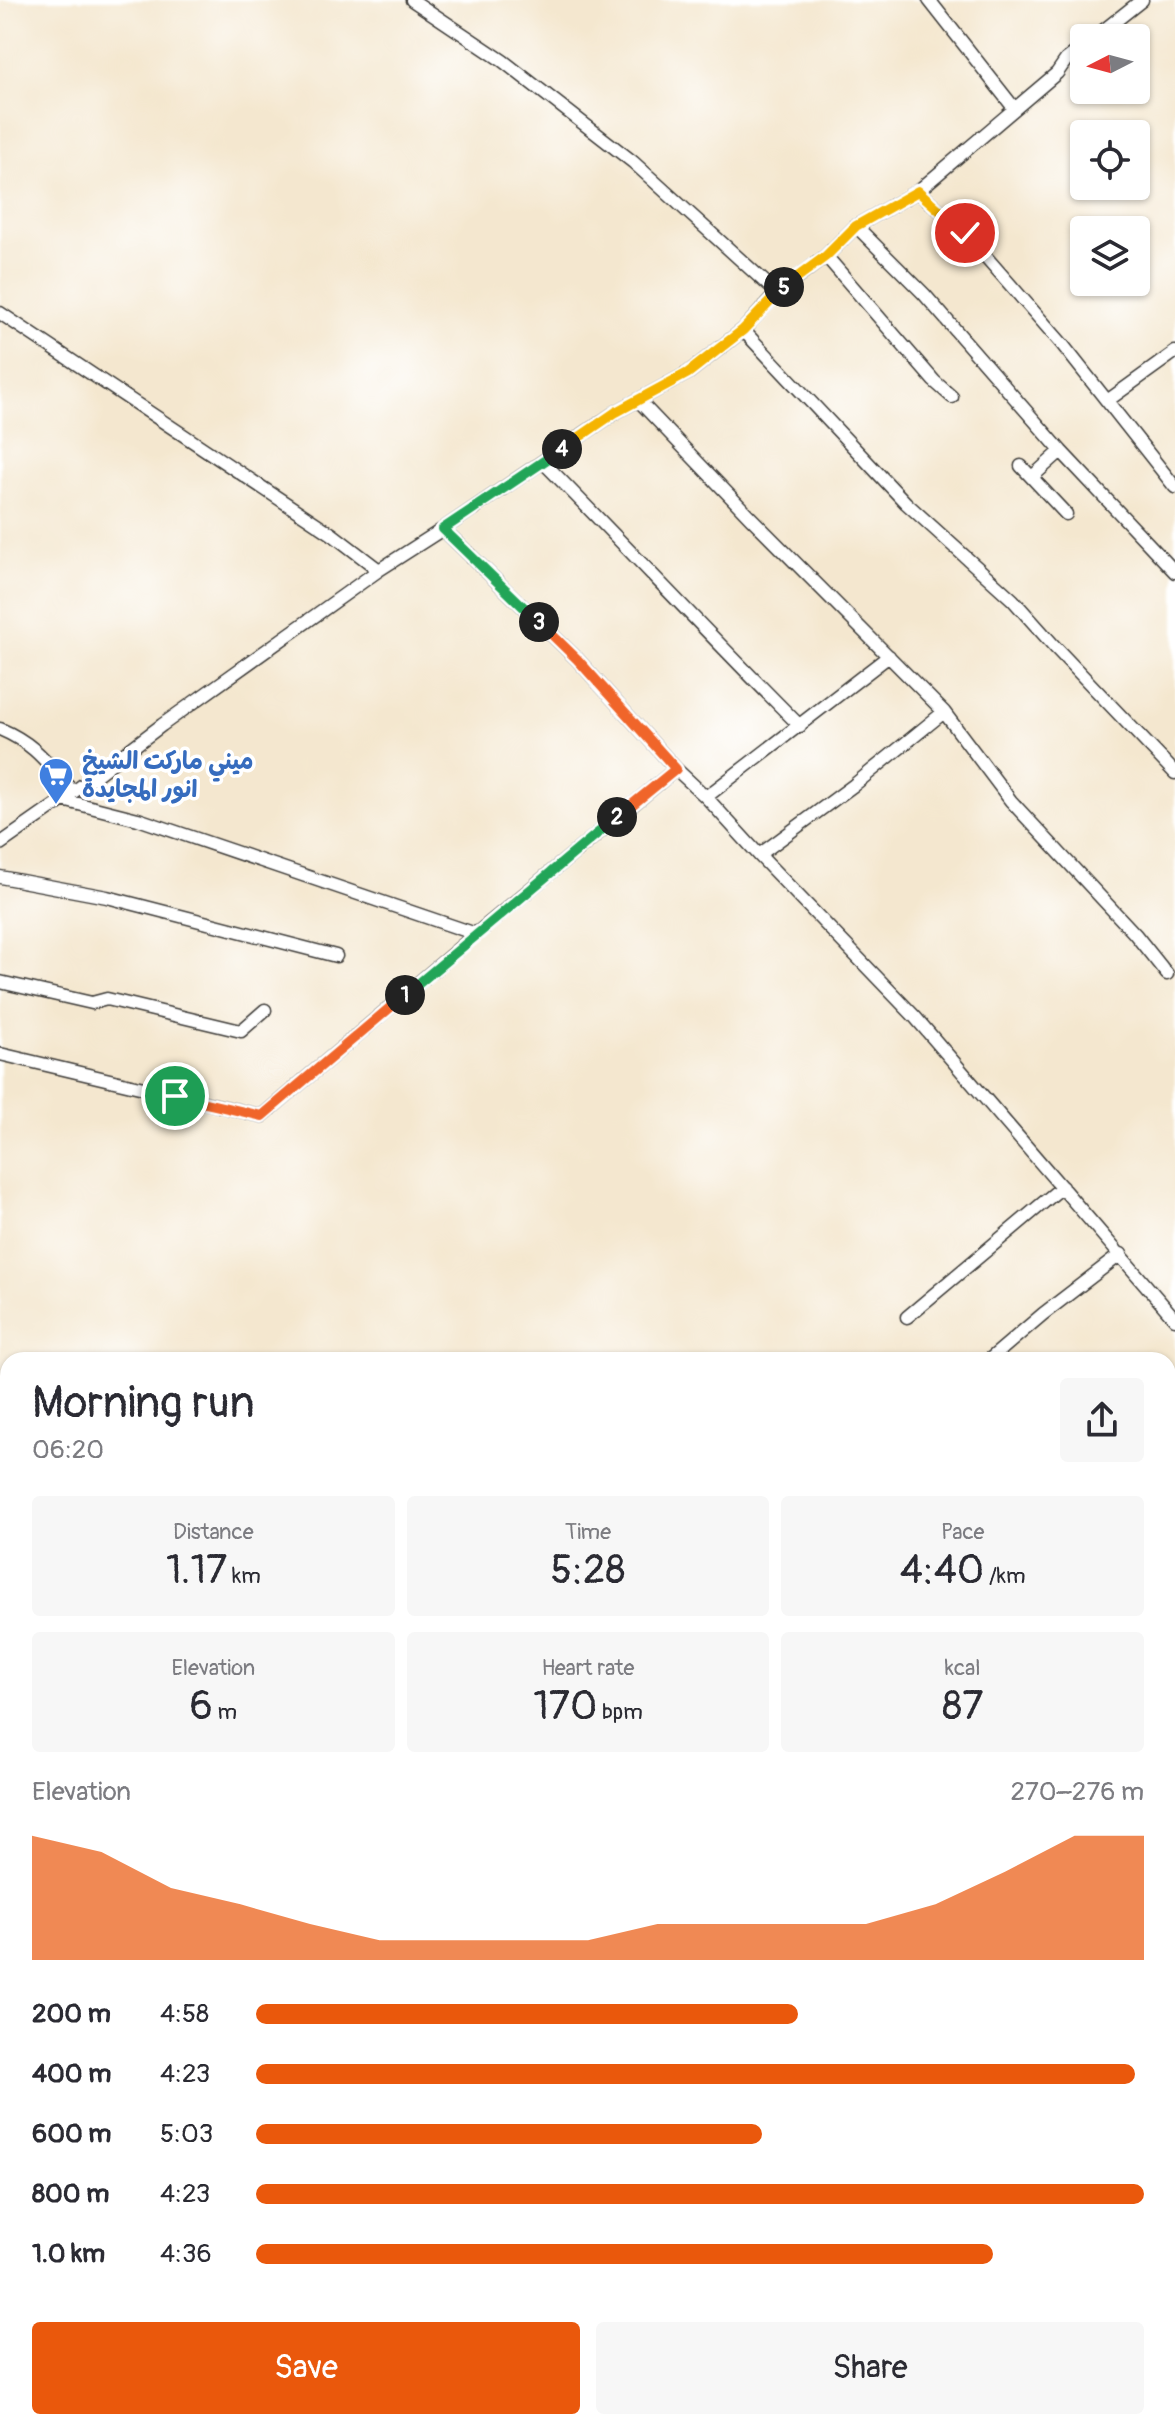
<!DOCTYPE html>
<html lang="en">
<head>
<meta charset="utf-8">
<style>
  body { margin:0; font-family:Pangolin,"Playpen Sans Arabic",sans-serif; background:#f7f7f7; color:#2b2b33; height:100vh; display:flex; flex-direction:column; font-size:30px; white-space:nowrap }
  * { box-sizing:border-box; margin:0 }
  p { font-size:26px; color:#7c7c81 }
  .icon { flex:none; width:44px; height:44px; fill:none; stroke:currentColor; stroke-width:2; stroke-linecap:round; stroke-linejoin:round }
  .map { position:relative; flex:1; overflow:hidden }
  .details { position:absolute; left:0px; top:1352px; width:1176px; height:1078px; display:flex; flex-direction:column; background:#fff; border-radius:24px 24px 0 0; box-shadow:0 2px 6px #0004 }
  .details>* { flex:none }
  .needle { width:52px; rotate:264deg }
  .controls { position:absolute; left:1070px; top:24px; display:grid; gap:16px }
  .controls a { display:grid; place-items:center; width:80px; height:80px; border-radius:8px; background:#fff; box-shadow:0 2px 6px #0004; font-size:40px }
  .pin { position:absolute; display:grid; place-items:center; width:68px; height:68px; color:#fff; margin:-34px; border:4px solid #fff; border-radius:50%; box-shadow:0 2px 8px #0007 }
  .km { position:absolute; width:40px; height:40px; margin:-20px; border-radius:50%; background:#222; color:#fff; font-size:22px; line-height:40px; text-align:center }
  .round { display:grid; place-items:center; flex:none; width:84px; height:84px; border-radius:8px; background:#f7f7f7 }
  .overview { display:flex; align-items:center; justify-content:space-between; height:136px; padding:0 32px }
  h1 { font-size:44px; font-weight:600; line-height:60px }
  .metrics { display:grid; grid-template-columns:repeat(3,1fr); gap:12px; height:136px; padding:8px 32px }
  .metrics div { display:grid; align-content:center; border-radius:8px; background:#f7f7f7; text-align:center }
  .metrics b { font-size:40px; font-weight:600 }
  .metrics small { font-size:22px; font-weight:400 }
  .metrics p { font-size:22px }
  .chart { height:224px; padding:16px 32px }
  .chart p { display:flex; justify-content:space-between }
  .chart svg { width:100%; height:144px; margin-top:8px; fill:#ea580c; opacity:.7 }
  .cta { display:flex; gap:16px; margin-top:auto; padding:16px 32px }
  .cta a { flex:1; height:92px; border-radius:8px; background:#ea580c; color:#fff; font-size:32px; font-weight:600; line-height:92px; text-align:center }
  .cta a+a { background:#f7f7f7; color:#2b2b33 }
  ul { padding:0 32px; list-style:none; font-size:26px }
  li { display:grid; grid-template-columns:128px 96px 1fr; align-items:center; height:60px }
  li i { height:20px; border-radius:10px; background:#ea580c }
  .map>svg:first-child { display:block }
  .built { fill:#f5d2c2 }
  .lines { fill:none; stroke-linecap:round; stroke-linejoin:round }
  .minor-casing { stroke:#3c3a37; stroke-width:15 }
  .highway-casing { stroke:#3c3a37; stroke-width:21 }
  .minor { stroke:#fff; stroke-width:12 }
  .highway { stroke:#f7be87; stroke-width:18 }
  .split-1-casing { stroke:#fff; stroke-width:16 }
  .split-2-casing { stroke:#fff; stroke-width:16 }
  .split-3-casing { stroke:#fff; stroke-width:16 }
  .split-4-casing { stroke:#fff; stroke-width:16 }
  .split-5-casing { stroke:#fff; stroke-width:16 }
  .split-6-casing { stroke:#fff; stroke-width:16 }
  .split-1 { stroke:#f0652b; stroke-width:10 }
  .split-2 { stroke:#22a559; stroke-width:10 }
  .split-3 { stroke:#f0652b; stroke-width:10 }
  .split-4 { stroke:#22a559; stroke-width:10 }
  .split-5 { stroke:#f5b400; stroke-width:10 }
  .split-6 { stroke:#f5b400; stroke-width:10 }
  .labels { text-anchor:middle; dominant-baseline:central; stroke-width:7; stroke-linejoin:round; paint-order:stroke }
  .shop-label { font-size:24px; font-weight:bold; fill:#366cbe; stroke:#fff; text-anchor:start }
</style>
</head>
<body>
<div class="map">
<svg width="1175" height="2429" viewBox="0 0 1175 2429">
  <rect width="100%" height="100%" fill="#fff"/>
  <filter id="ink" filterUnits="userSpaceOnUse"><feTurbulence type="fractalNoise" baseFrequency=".0125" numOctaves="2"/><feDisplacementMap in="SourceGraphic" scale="16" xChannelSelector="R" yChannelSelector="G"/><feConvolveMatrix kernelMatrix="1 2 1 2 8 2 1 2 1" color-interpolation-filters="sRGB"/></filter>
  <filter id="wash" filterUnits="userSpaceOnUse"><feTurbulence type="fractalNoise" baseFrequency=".006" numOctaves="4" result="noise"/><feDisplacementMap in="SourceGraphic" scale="32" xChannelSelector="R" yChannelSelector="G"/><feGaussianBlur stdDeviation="1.8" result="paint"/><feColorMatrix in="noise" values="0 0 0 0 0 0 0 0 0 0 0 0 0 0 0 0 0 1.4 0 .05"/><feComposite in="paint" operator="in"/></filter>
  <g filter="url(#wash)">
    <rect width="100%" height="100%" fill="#f4e7cf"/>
    <path class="built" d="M1168,1663L1175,1671V1872L1168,1879Z"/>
  </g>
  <g filter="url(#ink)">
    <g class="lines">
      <defs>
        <path id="minor" d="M412,0L503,61L633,162L777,293
          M929,0L1014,108
          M1094,38L1142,0
          M918,191L965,233L1062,344L1175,487
          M856,226L924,294L1061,451L1175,572
          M826,256L934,381L952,397
          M0,313L332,534L379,570
          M743,330L906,503L1013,600L1055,647L1175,773
          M638,400L751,518L944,712L1011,801L1135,934L1167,974
          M1107,401L1175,352
          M543,462C629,549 713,639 800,726
          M1021,466L1066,514
          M1032,477L1061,451
          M443,529L577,659L676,769L706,797L759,855L915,1017L1175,1319
          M0,729C33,743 45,760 68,786L63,800L138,819L476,934
          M706,797L889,656
          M0,844L63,800L162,725L379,570L443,529L616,412L688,373L743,330L777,293L826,256L856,226L918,191L1057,73L1066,60L1084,46
          M759,855L854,785L944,712
          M0,877L107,897L336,956
          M0,982L92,1003L107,999L241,1031L265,1010
          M0,1054L262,1116L476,934L676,769
          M907,1317L1062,1187
          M989,1360L1043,1314L1121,1254
          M1168,1388L1175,1383
          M0,2176L8,2173"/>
        <path id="highway" d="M1168,2231L1175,2227
          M1168,2259L1175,2258
          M0,2338L8,2337
          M0,2357L8,2355"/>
      </defs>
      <use href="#minor" class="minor-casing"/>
      <use href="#highway" class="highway-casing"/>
      <use href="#minor" class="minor"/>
      <use href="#highway" class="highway"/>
    </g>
  </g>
  <g class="lines" filter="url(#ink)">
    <defs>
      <path id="split-1" d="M175,1096L262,1116L405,995"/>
      <path id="split-2" d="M405,995L617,817"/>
      <path id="split-3" d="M539,622L577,659L676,769L617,817"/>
      <path id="split-4" d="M539,622L443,529L562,449"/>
      <path id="split-5" d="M562,449L616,412L688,373L743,330L784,287"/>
      <path id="split-6" d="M784,287L826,256L856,226L918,191L965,233"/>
    </defs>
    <use href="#split-1" class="split-1-casing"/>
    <use href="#split-2" class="split-2-casing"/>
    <use href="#split-3" class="split-3-casing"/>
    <use href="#split-4" class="split-4-casing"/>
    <use href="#split-5" class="split-5-casing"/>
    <use href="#split-6" class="split-6-casing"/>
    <use href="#split-1" class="split-1"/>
    <use href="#split-2" class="split-2"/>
    <use href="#split-3" class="split-3"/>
    <use href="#split-4" class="split-4"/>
    <use href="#split-5" class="split-5"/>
    <use href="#split-6" class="split-6"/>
  </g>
  <defs>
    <symbol id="supermarket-pin" viewBox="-11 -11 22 30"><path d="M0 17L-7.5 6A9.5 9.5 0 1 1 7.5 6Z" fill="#3f7fe0" stroke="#fff"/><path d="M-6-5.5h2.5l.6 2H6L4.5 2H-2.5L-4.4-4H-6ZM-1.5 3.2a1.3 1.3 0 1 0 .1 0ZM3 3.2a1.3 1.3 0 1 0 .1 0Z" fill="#fff"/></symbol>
  </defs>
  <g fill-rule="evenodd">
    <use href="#supermarket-pin" x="36" y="755" width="40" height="54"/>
  </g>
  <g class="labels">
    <g class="shop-label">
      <text x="82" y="761">ميني ماركت الشيخ<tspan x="82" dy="28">انور المجايدة</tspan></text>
    </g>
  </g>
</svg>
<div class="controls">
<a><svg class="needle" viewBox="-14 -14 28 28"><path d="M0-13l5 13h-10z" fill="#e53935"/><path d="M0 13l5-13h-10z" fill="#7c7c81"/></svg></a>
<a><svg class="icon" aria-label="locate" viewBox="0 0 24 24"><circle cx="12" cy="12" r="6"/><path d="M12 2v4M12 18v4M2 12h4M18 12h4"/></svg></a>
<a><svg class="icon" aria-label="layers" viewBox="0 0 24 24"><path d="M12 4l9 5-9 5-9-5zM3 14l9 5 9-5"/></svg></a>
</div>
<div class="pin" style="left:175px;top:1096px;background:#1e9e55"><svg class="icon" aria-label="arrive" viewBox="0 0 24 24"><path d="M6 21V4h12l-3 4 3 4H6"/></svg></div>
<div class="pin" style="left:965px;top:233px;background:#d93025"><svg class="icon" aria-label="check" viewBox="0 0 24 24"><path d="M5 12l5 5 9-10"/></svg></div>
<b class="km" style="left:405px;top:995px">1</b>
<b class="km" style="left:617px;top:817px">2</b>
<b class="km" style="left:539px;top:622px">3</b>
<b class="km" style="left:562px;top:449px">4</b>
<b class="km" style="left:784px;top:287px">5</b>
<section class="details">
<div class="overview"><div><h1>Morning run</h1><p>06:20</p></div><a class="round"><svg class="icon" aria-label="share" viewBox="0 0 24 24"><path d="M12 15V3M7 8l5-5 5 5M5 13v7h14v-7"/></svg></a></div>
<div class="metrics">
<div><p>Distance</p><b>1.17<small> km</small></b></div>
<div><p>Time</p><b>5:28</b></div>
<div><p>Pace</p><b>4:40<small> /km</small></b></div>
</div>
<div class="metrics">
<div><p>Elevation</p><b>6<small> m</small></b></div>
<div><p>Heart rate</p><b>170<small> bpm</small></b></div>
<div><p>kcal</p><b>87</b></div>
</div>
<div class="chart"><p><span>Elevation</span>270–276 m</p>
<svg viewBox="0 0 160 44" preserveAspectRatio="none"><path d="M0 44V6L10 11L20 22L30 27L40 33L50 38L60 38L70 38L80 38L90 33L100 33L110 33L120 33L130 27L140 17L150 6L160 6V44z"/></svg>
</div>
<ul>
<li><b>200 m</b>4:58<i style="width:61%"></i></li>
<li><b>400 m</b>4:23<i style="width:99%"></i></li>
<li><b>600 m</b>5:03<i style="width:57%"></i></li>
<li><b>800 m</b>4:23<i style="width:100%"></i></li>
<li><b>1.0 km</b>4:36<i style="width:83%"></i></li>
</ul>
<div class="cta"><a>Save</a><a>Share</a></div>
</section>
</div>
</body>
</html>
